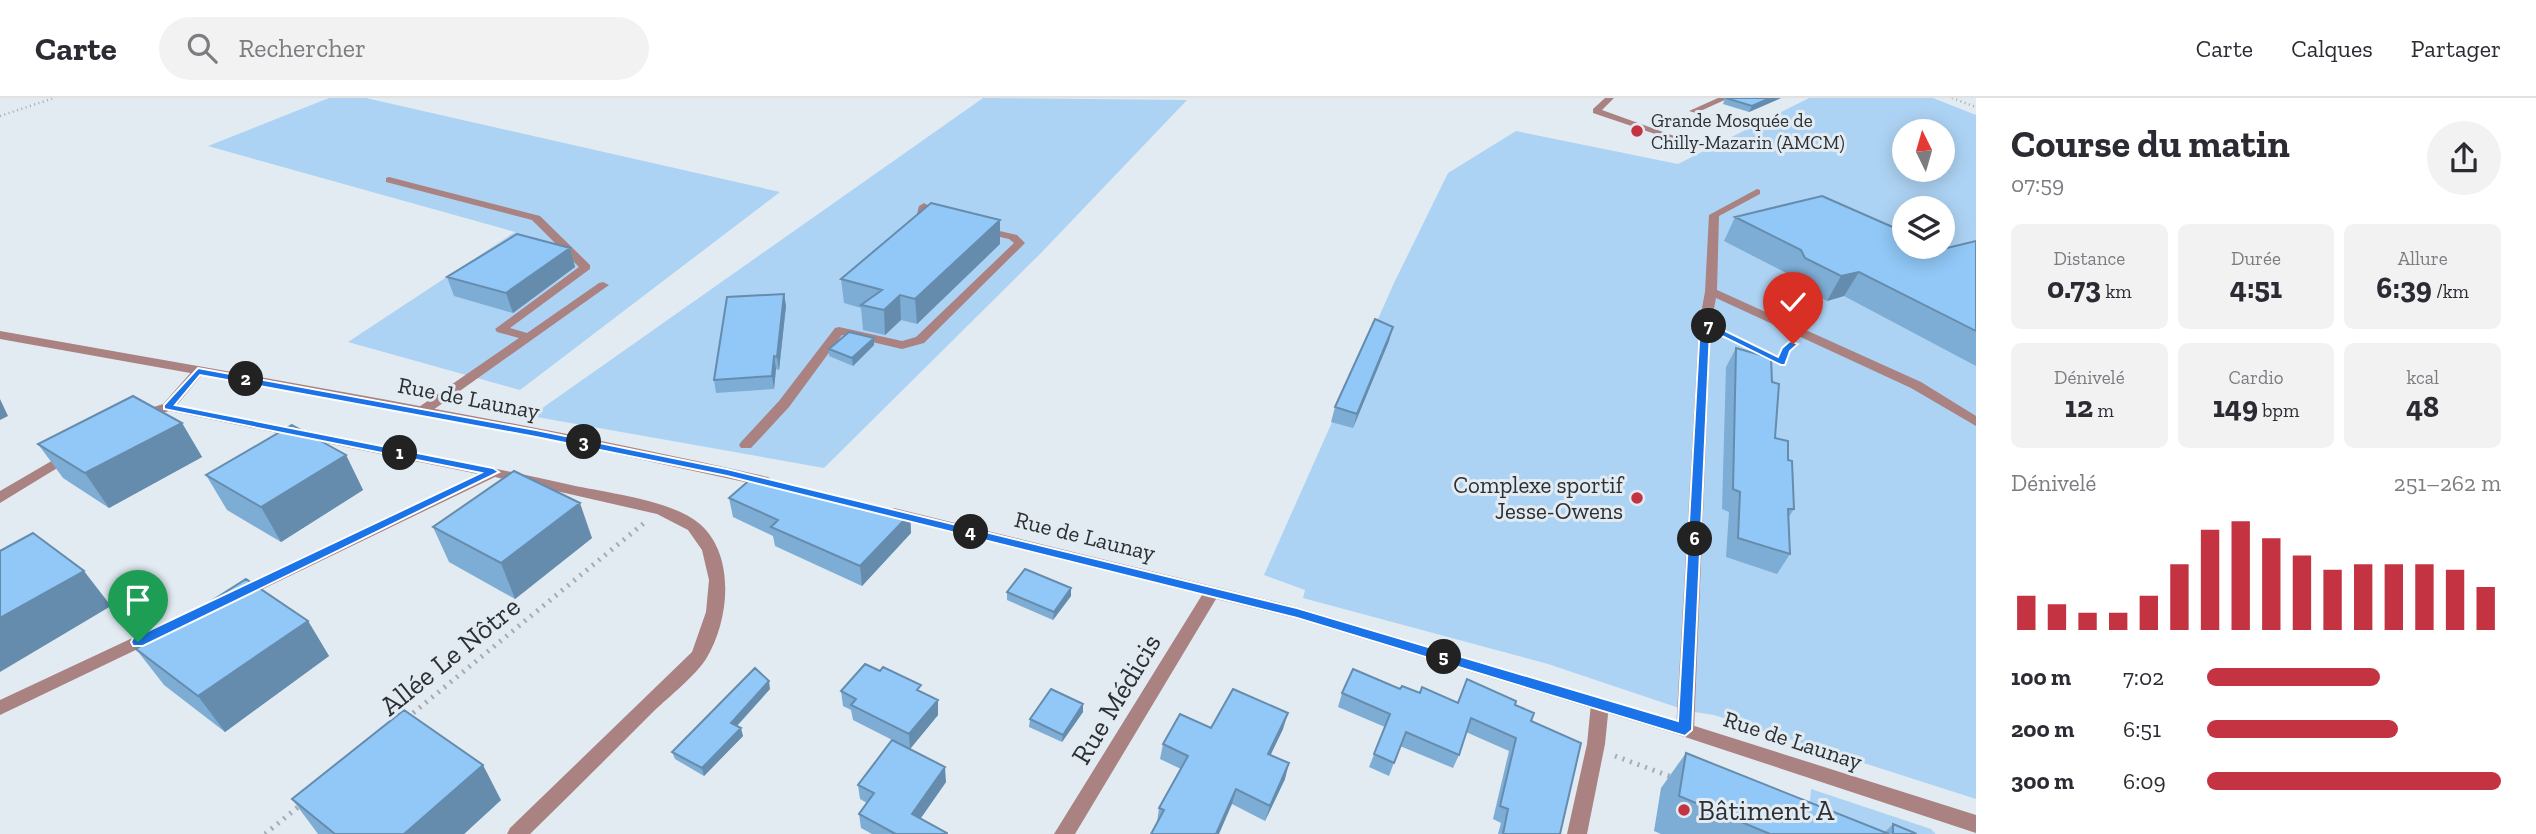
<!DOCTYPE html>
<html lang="fr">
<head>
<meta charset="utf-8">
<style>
  body { margin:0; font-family:"Zilla Slab",serif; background:#f2f2f3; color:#2b2b33; height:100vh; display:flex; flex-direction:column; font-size:26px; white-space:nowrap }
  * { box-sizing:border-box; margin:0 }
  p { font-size:23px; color:#7c7c81 }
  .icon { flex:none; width:38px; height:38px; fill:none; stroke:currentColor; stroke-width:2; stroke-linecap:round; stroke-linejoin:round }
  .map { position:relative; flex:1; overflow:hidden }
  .sheet { display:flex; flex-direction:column; background:#fff; width:560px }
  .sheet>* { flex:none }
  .needle { width:46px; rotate:355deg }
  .tools { position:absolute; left:1892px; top:21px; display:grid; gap:14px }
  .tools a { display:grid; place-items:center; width:63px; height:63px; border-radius:50%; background:#fff; box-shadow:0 4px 18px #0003; font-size:35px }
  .pin { position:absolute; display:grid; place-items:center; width:60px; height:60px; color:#fff; margin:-72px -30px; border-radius:50% 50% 50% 0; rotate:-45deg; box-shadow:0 0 7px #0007 }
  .pin .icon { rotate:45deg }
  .km { position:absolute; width:35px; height:35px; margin:-18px; border-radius:50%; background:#222; color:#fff; font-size:19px; line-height:35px; text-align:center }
  .round { display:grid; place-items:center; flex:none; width:74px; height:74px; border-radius:37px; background:#f2f2f3 }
  .head { display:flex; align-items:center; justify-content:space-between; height:119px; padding:0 35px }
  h1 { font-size:38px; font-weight:700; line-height:52px }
  .stats { display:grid; grid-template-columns:repeat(3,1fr); gap:10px; height:119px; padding:7px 35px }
  .stats div { display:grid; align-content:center; border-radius:10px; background:#f2f2f3; text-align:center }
  .stats b { font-size:30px; font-weight:700 }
  .stats small { font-size:19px; font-weight:400 }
  .stats p { font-size:19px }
  .chart { height:196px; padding:14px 35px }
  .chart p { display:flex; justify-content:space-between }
  .chart svg { width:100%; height:126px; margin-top:7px; stroke:#c33341; stroke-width:6 }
  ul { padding:0 35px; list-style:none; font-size:23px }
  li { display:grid; grid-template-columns:112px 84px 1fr; align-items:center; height:52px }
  li i { height:18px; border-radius:9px; background:#c33341 }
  header { display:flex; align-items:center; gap:42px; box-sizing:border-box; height:98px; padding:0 35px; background:#fff; border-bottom:2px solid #e1e1e2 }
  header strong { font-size:33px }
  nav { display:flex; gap:38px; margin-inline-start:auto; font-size:24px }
  .search { width:490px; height:63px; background:#f2f2f3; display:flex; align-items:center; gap:18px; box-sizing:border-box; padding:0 24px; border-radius:38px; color:#7c7c81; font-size:26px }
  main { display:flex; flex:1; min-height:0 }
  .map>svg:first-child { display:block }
  .green { fill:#add3f4; fill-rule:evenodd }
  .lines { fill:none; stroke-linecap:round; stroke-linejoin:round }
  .path-far2 { stroke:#a5acb1; stroke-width:2.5; stroke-dasharray:1 3.5; stroke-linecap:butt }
  .path-far1 { stroke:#a5acb1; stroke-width:4.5; stroke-dasharray:2 4.5; stroke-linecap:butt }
  .path { stroke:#a5acb1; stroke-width:5; stroke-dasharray:2 6; stroke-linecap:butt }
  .lane { fill:#a98281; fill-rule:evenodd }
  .street { fill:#a98281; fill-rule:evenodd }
  .wall { fill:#7dacd4 }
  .shaded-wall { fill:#668cad }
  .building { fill:#91c8f7; stroke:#668cad; stroke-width:2 }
  .route { fill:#1a73e8; stroke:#fff; stroke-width:2 }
  .poi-dot { fill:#c33341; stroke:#e2ebf2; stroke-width:2.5 }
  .labels { text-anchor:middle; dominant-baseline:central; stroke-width:6; stroke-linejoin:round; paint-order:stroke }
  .far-poi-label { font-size:19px; fill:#2d3033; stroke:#e2ebf2; text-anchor:start }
  .street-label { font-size:23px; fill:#2d3033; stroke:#e2ebf2 }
  .poi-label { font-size:23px; fill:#2d3033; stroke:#e2ebf2; text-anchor:end }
  .near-street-label { font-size:28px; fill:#2d3033; stroke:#e2ebf2 }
  .near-poi-label { font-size:28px; fill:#2d3033; stroke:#e2ebf2; text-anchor:start }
</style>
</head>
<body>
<header>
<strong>Carte</strong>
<div class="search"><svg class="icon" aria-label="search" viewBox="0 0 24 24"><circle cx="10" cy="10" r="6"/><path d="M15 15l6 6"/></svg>Rechercher</div>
<nav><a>Carte</a><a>Calques</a><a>Partager</a></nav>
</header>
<main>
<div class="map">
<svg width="1976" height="736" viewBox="0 0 1976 736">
  <rect width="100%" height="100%" fill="#e2ebf2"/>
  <path class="green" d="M329,0H366L780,94L520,292L348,244L515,134L208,48Z
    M983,0L1187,2L1041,155L824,370L531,318Z
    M1809,0H1933L1976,17V701L1714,617L1688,613L1548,566L1303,500L1305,492L1264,477L1394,185L1448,75L1516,33L1678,66ZM1904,33H1942V72H1904ZM1904,110H1942V149H1904Z
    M1811,691L1931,731L1936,736H1816L1808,726Z"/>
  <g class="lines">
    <path class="path-far2" d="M1952,0L1976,9
      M0,18L54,0"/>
    <path class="path-far1" d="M1725,235L1781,264L1789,248"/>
    <path class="path" d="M407,620L644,425
      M1615,658L1672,679
      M265,736L303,705"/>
    <path class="lane" d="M1605,0H1614L1602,12L1677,39L1670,41L1593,15V11Z
      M1718,0H1729L1696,15L1689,13Z
      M389,79L540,118L590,167V171L510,230L527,235L599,185L603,184L609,187L426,317H416L414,314L416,311L519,240L497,234L495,231L579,169L532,122L386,84V80Z
      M1757,91L1760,92V96L1719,118L1717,192L1921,284L1976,318V328L1911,290L1716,200L1711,226L1694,632L1691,637L1685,639L1679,637L1676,632L1699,226L1705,194L1709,117Z
      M924,105L929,108L927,118L935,120V124L921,123L916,120L919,108Z
      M982,129L1017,137L1025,145L924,245L902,251L842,237L789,309L751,350H741L739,347L741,344L779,303L835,230L839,229L902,243L916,239L1014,145L1009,141L978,134L977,132Z
      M198,270L204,274L177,307C308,333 440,358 571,387C607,395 673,402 701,427C736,459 729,524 706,561C696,577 669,599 654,613C613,654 572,695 530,736H507L510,730L692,554L706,514L709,482L702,452L688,432L657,416L495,379L244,500H232L230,496L232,492L478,376L169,313L140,322L135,321L133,318L135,315L163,306L194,271Z
      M67,354L72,355L74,358L72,361L0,405V393Z
      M188,514L194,516L196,520L194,524L0,617V602Z
      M1600,599L1606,601L1609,606L1605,646L1587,736H1567L1587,646L1591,606L1594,601Z"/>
    <path class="street" d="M0,233C257,279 514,321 768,379L775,384L768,389L481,327L0,241Z
      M894,410L1297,509L1685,625L1976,717V735L1685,639L1297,521L1216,501L1075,736H1054L1202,497L889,419L887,415Z"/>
  </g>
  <path class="wall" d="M1725,0H1781L1749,14L1723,6Z
    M1735,119L1943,151L1976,143V268L1844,198L1827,203L1792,184L1788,176L1724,143Z
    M1000,146L917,226L901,222L885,237L863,232L861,210L844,205L841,181Z
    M570,150L575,169L513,215L454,198L447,179Z
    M784,196L786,208L779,272L776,271L774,291L716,295L714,282Z
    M874,240V247L853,268L829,258V251Z
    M1389,243L1353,330L1331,324L1335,309Z
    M1736,250L1775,340L1788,362L1794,411L1788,420L1790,456L1777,476L1726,459L1729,414L1722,411L1726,269Z
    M182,325L202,359L109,410L63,380L38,346Z
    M346,357L363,392L281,444L227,412L206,377Z
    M729,400L910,416L911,435L862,488L775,448L773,438L733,419Z
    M433,429L592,440L515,501L449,464Z
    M1007,494L1071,498L1053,522L1007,502Z
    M308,523L329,558L225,634L164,587L136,551Z
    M1467,581L1515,607L1531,623L1560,736H1498L1501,725L1493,721L1509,653L1466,634L1459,657L1453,670L1400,648L1389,678L1369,669L1385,629L1338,609L1342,595H1420L1457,605Z
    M770,591L737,628L743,638L704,678L675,661L672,654Z
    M841,593L921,594L938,602V617L910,651L853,622L851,612L843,608Z
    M1083,614L1062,644L1029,629L1030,621Z
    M1211,630L1283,631L1270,657L1285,681L1265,723L1232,706L1157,725L1159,710L1181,671L1160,661L1163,646Z
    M1686,655L1885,734L1893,726L1916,736H1661L1654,733L1661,690Z
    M946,684L920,721L947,736H872L861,730L859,716L867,705L860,701L858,687Z
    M292,701L501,702L464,736H318Z"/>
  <path class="shaded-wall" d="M1770,0H1781L1749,14L1752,8Z
    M1000,122V146L917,226L915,201Z
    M570,150L575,169L513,215L506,195Z
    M1859,174L1844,198L1827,203L1841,178Z
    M784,196L786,208L779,272L777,259Z
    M900,197L901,222L885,237L884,212Z
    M1393,229L1389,243L1353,330L1357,316Z
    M874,240V247L853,268L852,260Z
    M774,258L776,271L774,291L772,278Z
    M0,301L8,318L0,322Z
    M182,325L202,359L109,410L85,375Z
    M346,357L363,392L281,444L261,409Z
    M580,405L592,440L515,501L501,465Z
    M910,416L911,435L862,488L860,468Z
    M84,473L111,508L0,574V520Z
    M1071,490V498L1053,522L1054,514Z
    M308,523L329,558L225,634L198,598Z
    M769,583L770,591L733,632L731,625Z
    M938,602V617L910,651L909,636Z
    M1083,606V614L1062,644L1063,637Z
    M1288,615L1283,631L1264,671L1268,656Z
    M741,630L743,638L704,678L702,670Z
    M1289,665L1285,681L1265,723L1270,708Z
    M483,667L501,702L464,736H404Z
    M945,669L946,684L914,730L912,716Z
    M1236,691L1232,706L1219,736H1216Z"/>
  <path class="building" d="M1726,0H1770L1752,8Z
    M1822,98L1904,134V149H1938L1943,151L1976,143V233L1859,174L1841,178L1805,160L1801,152L1735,119Z
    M931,105L1000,122L915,201L900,197L884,212L861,207L882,192L841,181Z
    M517,136L570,150L506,195L447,179Z
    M784,196L777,259L774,258L772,278L714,282L727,199Z
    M1375,221L1393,229L1357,316L1335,309Z
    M849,234L874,240L852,260L829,251Z
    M1736,250L1771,260L1772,284L1779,286L1775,340L1788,343V362L1792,363L1794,411H1788L1790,456L1738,440L1740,394L1733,391Z
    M133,298L182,325L85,375L38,346Z
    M292,327L346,357L261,409L206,377Z
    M514,373L580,405L501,465L433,429Z
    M753,379L910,416L860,468L771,429L778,422L729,400Z
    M33,435L84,473L0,520V453Z
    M1025,471L1071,490L1054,514L1007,494Z
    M246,481L308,523L198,598L136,551Z
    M865,566L880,573L883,569L921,587L917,592L938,602L909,636L851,607L856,601L841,593Z
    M755,570L769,583L731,625L741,630L702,670L672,654Z
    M1353,571L1400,591L1402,588L1420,595L1422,589L1458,605L1467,581L1516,603L1515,607L1534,615L1531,623L1581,645L1560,736H1503L1508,711L1500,708L1516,640L1471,620L1459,657L1406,634L1394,665L1374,656L1390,616L1342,595Z
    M1051,591L1083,606L1063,637L1030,621Z
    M1233,591L1288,615L1268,656L1289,665L1270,708L1236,691L1216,736H1151L1164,712L1159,710L1188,658L1163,646L1180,616L1211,630Z
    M404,612L483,667L404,736H335L292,701Z
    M892,642L945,669L912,716L947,735V736H893L894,735L859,716L874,695L858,687Z
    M1686,655L1889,736H1770L1679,698Z
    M1893,726L1915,735L1916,736H1893Z"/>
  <path class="route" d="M1705,223L1778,259L1782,250L1790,243L1798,246L1790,253L1785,267H1781L1710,232L1692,632L1685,638L1297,520L727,378L536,339L200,277L175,307L493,370L499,374L143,548H133L131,544L133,540L481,375L164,311V307L198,270L536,332L727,371L1297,510L1678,623L1700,226Z"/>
  <g class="poi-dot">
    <circle cx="1637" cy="33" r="7"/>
    <circle cx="1637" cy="400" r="7"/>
    <circle cx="1684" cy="712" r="7"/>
  </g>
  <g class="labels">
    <g class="far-poi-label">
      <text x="1651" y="22">Grande Mosquée de<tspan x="1651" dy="22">Chilly-Mazarin (AMCM)</tspan></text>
    </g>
    <g class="street-label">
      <text transform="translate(469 300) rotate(11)">Rue de Launay</text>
      <text transform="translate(1085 438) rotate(14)">Rue de Launay</text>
      <text transform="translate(1793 642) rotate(18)">Rue de Launay</text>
    </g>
    <g class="poi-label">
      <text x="1623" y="387">Complexe sportif<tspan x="1623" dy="26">Jesse-Owens</tspan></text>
    </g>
    <g class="near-street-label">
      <text transform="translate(450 558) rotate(-39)">Allée Le Nôtre</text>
      <text transform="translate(1116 601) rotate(-59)">Rue Médicis</text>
    </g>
    <g class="near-poi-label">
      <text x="1698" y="712">Bâtiment A</text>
    </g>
  </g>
</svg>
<div class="tools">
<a><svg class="needle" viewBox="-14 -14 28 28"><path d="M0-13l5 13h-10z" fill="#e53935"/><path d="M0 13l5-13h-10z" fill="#7c7c81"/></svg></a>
<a><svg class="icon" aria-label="layers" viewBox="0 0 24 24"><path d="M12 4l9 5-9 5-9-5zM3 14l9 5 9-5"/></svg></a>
</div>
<div class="pin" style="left:138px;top:544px;background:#1e9e55"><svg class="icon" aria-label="arrive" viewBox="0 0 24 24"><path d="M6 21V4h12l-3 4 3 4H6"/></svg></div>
<div class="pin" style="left:1793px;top:246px;background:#d93025"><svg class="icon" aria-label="check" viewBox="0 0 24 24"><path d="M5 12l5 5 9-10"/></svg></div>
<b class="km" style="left:400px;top:355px">1</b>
<b class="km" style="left:246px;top:281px">2</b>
<b class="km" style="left:584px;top:344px">3</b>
<b class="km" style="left:971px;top:434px">4</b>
<b class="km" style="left:1444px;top:559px">5</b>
<b class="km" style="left:1695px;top:441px">6</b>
<b class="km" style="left:1709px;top:228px">7</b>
</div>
<section class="sheet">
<div class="head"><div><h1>Course du matin</h1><p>07:59</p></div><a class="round"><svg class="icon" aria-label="share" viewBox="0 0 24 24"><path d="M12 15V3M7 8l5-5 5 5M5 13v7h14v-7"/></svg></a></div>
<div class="stats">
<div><p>Distance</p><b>0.73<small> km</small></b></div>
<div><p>Durée</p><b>4:51</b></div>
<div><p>Allure</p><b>6:39<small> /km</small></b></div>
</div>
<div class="stats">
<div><p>Dénivelé</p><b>12<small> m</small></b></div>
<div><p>Cardio</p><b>149<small> bpm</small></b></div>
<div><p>kcal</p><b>48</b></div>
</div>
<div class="chart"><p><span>Dénivelé</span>251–262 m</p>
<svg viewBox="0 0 160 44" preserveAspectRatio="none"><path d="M5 44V32M15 44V35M25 44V38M35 44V38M45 44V32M55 44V21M65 44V9M75 44V6M85 44V12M95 44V18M105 44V23M115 44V21M125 44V21M135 44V21M145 44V23M155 44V29"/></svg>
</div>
<ul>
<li><b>100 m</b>7:02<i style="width:59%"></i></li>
<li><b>200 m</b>6:51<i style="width:65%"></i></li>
<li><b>300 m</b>6:09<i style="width:100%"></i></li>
</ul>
</section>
</main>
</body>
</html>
